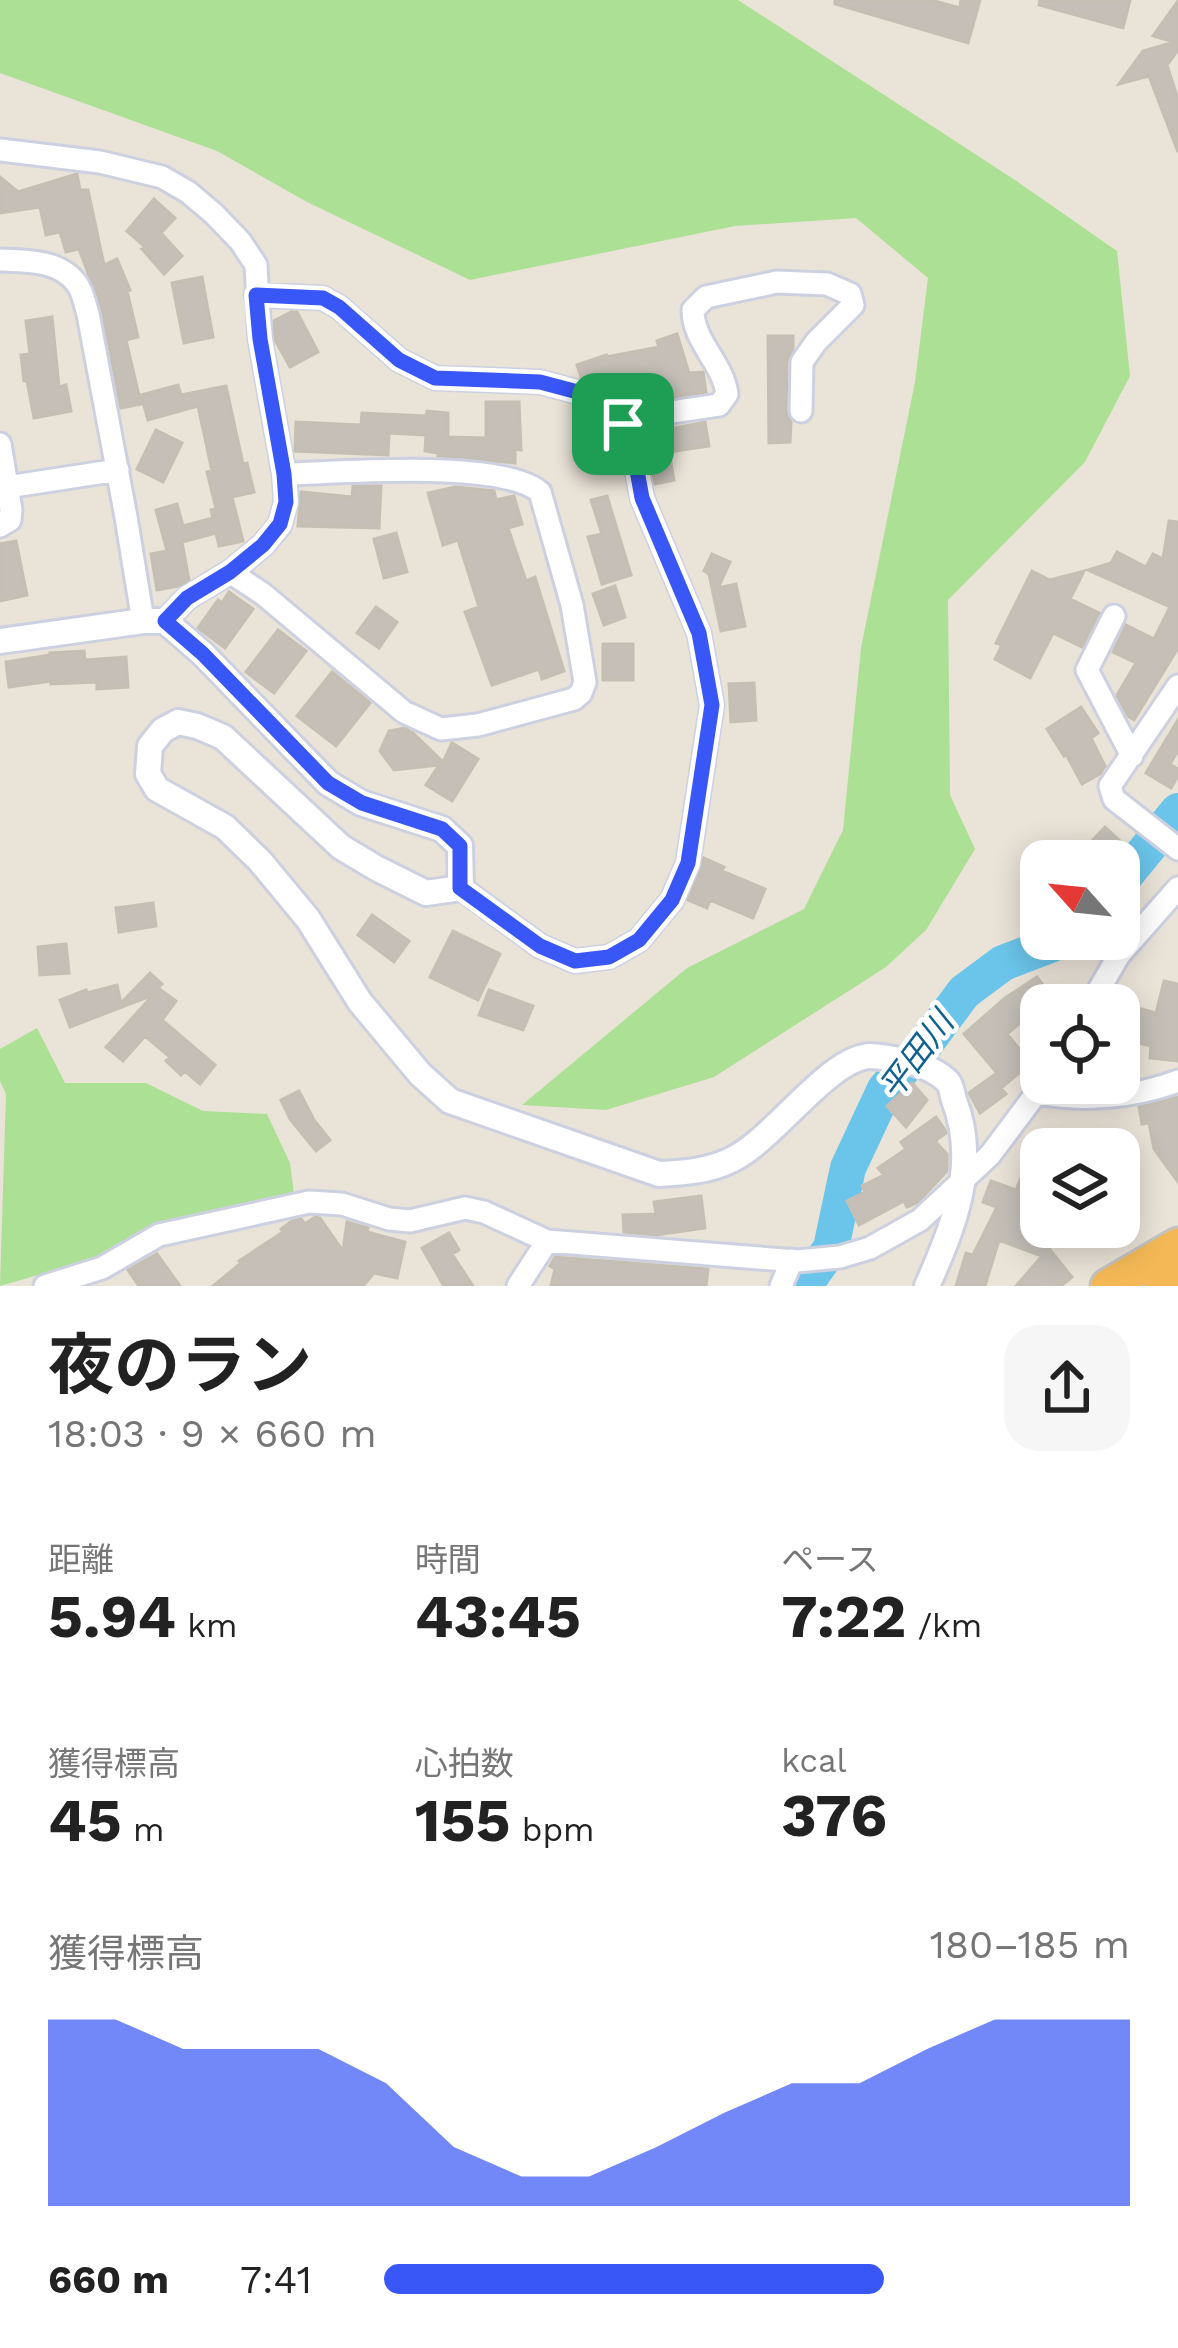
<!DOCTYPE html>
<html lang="ja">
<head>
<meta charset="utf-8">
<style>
  body { margin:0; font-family:"Work Sans","Noto Sans JP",sans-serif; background:#f6f6f6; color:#222; height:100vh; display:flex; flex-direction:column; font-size:45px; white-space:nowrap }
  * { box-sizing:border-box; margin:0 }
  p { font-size:39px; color:#767676 }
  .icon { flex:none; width:66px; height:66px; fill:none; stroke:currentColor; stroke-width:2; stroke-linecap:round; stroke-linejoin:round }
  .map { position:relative; height:1286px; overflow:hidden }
  .sheet { display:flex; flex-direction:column; background:#fff; flex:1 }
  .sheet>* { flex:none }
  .needle { width:78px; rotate:297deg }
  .controls { position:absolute; left:1020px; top:840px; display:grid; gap:24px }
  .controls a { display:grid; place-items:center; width:120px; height:120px; border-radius:24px; background:#fff; box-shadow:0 6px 30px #0003; font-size:60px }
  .pin { position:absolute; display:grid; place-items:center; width:102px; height:102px; color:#fff; margin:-51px; border-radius:24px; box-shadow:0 6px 18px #0006 }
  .round { display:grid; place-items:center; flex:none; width:126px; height:126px; border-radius:36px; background:#f6f6f6 }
  .headline { display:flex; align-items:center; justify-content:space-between; height:204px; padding:0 48px }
  h1 { font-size:66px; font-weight:700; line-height:90px }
  .metrics { display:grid; grid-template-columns:repeat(3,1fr); gap:18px; height:204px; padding:12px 48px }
  .metrics div { display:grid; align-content:center }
  .metrics b { font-size:60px; font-weight:700 }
  .metrics small { font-size:33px; font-weight:400 }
  .metrics p { font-size:33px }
  .chart { height:336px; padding:24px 48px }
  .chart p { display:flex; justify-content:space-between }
  .chart svg { width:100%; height:216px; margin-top:12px; fill:#3956f6; opacity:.7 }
  ul { padding:0 48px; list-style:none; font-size:39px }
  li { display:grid; grid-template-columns:192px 144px 1fr; align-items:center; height:90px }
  li i { height:30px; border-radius:15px; background:#3956f6 }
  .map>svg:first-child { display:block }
  .green { fill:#ace094 }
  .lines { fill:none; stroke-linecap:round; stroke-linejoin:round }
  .river { stroke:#6bc5eb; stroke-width:36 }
  .building { fill:#c5bfb8; stroke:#c4bfb2; stroke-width:3 }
  .minor-casing { stroke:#cdd0e0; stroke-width:27 }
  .tertiary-casing { stroke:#cdd0e0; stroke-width:30 }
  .trunk-casing { stroke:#c3c3c3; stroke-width:39 }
  .minor { stroke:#fff; stroke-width:21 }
  .tertiary { stroke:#fff; stroke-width:24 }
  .trunk { stroke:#f4b856; stroke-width:33 }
  .route-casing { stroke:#fff; stroke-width:24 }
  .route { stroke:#3956f6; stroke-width:15 }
  .labels { text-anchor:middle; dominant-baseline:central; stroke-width:9; stroke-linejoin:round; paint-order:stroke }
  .water-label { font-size:33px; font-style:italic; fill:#0f6192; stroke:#fff }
</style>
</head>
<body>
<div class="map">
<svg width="1178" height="1286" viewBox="0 0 1178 1286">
  <rect width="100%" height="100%" fill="#eae3d8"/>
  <path class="green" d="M0,0H738L1015,180L1117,251L1130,376L1085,462L948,600L950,795L975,849L926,930L886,967L714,1077L606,1110L522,1105L687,968L804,909L843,830L861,648L915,382L928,278L856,218L735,226L470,280L307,202L217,151L0,73Z
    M37,1028L65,1083H146L203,1111L267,1114L290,1163L294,1194L162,1222L96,1258L0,1286L6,1094L0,1081V1049Z"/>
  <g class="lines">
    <path class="river" d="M1119,883L1178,811
      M804,1286L831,1248L848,1168L885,1089L926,1043L964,992L1003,963L1053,944L1059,939"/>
  </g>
  <path class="building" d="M835,0H931L960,8L961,0H980L968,43L835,4Z
    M1040,0H1130L1123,28L1039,5Z
    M1178,1V50L1167,65L1178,99V152L1149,76L1119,84L1143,51L1174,42L1153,36Z
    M77,174L80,190H88L104,265L117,259L130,290L127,291L138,337L126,340L141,404L121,408L102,310L79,249L66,252L60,232L46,235L40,207L0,213V177L18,192Z
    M154,199L175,218L161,233L182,256L164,274L142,249L146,248L127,231Z
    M202,277L213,337L184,343L172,283Z
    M291,312H297L318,352L290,367L275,340L274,321Z
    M52,317L59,387L66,385L71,411L34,418L27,381H24L21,355L30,354L26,321Z
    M677,334L689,373L703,372L706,392L633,406L629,380L623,381L622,375L599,384L581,377L577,365L606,355V357L659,347L657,341Z
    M768,336H793V349L787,362L786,411L791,422L790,442L769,443Z
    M178,385L181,395L226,386L243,464L247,463L254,492L232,497L243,541L219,546L216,533L182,542L189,580L178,586L157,590L151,554L167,551L156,510L177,504L183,526L213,518L211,510L216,509L207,472L212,471L198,406L148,420L141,395Z
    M486,402H519L521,450L515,449V463L438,456V453L425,451L426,435L389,433L388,455L295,451L296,422L361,425L362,413L426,416L427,411L448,413V437L486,438Z
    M705,422L709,446L669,452L674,480L655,484L646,434Z
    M156,430L182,443L163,482L137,469Z
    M612,435L616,471L590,469L587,439Z
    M353,486H381L379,528L298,526L301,492L352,497Z
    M455,487L494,491L496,500L514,496L522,524L508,528L526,581L535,577L564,671L542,679L539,669L492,685L465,612L479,607L458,540L443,545L428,493Z
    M607,496L631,575L602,584L588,537L602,534L591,500Z
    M1169,521L1178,522V648L1134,720L1128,716L1117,695L1136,663L1113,652L1126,625L1154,639L1170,607L1088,570L1111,563L1117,552L1146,567L1153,554L1163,559Z
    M396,533L407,572L384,578L374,539Z
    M16,541L27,595L0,601V544Z
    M712,554L730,562L718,588L736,584L745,626L721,631L709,574L704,571Z
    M1032,571L1050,580L1084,571L1070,599L1099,613L1082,647L1053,633L1030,678L995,659L1002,645L996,643Z
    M615,586L625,617L604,625L593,594Z
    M229,592L253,609L225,648L198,628L218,600L222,603Z
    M376,607L397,622L379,648L357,633Z
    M278,630L306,651L274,693L246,672Z
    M603,644H633V680H603Z
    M84,651L85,660L126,657L128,687L97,689V682L51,684V681L9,687L6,662L50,655V653Z
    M332,672L370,703L336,746L297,716Z
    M754,683L756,720L731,722L729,684Z
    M1081,707L1098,733L1091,738L1105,766L1100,774L1082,784L1066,754L1064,756L1047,729Z
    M1178,720V751L1170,764L1178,769V776L1171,788L1146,773Z
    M404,728L413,733L443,762L452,743L478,759L452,801L426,785L439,765L394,770L380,751L389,731Z
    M1105,827L1131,851L1122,861H1073Z
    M704,858L724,867L722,871L765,889L753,918L710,900L707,908L688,900Z
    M153,903L156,926L119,932L116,908Z
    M372,915L409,941L394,962L358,935Z
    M453,931L500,954L478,1000L430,977Z
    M66,944L69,973L40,975L38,947Z
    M150,973L162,984L158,988L176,1001L162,1020L215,1065L200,1084L185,1071L181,1075L166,1061L170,1057L145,1036L123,1061L106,1047L153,995L70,1027L60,1000L86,990L87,993L117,985L121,1003Z
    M1037,977L1058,1005H1041V1028L1030,1014L1007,1034L1031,1063L1001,1088L1006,1094L980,1113L969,1093L997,1073L964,1034L1005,998Z
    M1164,981L1178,984V1061L1150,1058L1151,1046L1119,1038V1020L1131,1024L1135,1007L1156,1013Z
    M489,990L533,1006L523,1030L479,1015Z
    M912,1083L927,1100L906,1127L887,1106Z
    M299,1091L314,1120L330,1140L316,1151L290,1119L281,1100Z
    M1178,1097V1182L1154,1149L1149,1123L1142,1124L1139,1107Z
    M936,1117L945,1130L946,1133L935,1141L947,1154V1171L918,1202L907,1207L904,1201L859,1225L847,1201L865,1192L862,1186L884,1175L878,1168L906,1149L901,1142Z
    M1040,1129L1041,1207L1036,1227H1095L1094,1245L1043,1241L1072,1277L1061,1286H1016L1042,1256L999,1240L985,1286H956L966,1253L973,1255L997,1207L983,1202L991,1181L1016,1190Z
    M701,1196L705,1228L655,1235L624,1232L623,1215L656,1214L654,1202Z
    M315,1217L320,1218L343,1251L347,1222L368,1228L367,1232L405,1242L397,1278L374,1273L363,1286H213L241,1263L239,1261L283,1232L281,1229L292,1221L301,1219L305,1224Z
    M449,1233L459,1250L452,1254L473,1286H444L422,1248Z
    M157,1254L180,1286H139L128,1270Z
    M555,1257L708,1269L706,1286H551L555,1269L550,1266Z"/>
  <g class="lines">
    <defs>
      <path id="minor" d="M0,150L100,162L162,177L188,192L214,214L240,241L256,265L260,339L284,474L286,501L280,525L263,545L230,572L187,598L165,621
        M0,260C27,261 60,260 77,284C83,292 85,305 88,314L126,517L143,621
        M256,295L323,298L339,307L399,360L435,378L540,382L589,395L615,414L630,432L642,498L699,633L712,705L688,863L672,900L639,940L609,957L575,961L540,946L461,888
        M623,424L672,412L719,405L727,394C723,363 693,342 693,310L706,297L777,282L827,284L850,294L853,305L816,342L802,362L801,411
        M0,444L11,510L10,520L0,526
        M7,487L118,470
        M230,572L263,594L404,712L441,729L478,725L574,699L581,693L585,682L572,605L540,492C500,459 341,473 284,474
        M1114,616L1087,670L1132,756
        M1178,686L1110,786L1114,799L1178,849
        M1090,1005L1119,955L1178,888
        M1038,1093C1085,1102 1134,1097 1178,1081
        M45,1286L102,1268L159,1235L309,1202L342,1204L389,1219L410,1221L465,1208L484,1212L547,1241L797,1261L840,1257L870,1248L920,1220L990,1155L1044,1083
        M518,1286L547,1241
        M781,1286L792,1260"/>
      <path id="tertiary" d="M0,641L143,621H165L203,654L328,783L361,803L442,829L460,846L461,888L426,893L376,868L341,847L223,737L197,726L178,722L163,730L150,746L148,774L157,789L225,827L260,861L308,919L360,1002L420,1074L450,1101L659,1174C683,1173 709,1171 731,1160C774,1140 828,1058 870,1056C882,1056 896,1060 907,1061C919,1063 940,1073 948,1082C952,1087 952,1094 954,1100C979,1164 954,1226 927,1286"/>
      <path id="trunk" d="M1108,1286L1178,1245
        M1161,1286L1178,1275"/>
    </defs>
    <use href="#minor" class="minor-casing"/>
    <use href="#tertiary" class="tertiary-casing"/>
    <use href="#trunk" class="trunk-casing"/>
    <use href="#minor" class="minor"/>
    <use href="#tertiary" class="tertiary"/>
    <use href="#trunk" class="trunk"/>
  </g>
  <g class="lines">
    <defs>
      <path id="route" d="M256,295L323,298L339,307L399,360L435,378L540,382L589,395L615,414L630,432L642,498L699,633L712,705L688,863L672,900L639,940L609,957L575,961L540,946L460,888V846L442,829L362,803L328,783L203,654L165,621L187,598L230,572L263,545L280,524L286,502L284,474L260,339Z"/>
    </defs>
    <use href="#route" class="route-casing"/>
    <use href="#route" class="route"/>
  </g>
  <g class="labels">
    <g class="water-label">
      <text transform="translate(916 1055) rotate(-53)">平田川</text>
    </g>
  </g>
</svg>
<div class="controls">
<a><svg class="needle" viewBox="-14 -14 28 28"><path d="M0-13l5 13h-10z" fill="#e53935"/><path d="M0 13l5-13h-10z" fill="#767676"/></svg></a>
<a><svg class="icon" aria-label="locate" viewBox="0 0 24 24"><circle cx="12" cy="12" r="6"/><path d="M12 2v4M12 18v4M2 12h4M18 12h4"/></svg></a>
<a><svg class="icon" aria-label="layers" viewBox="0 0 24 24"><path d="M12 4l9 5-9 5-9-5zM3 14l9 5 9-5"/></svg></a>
</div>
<div class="pin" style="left:623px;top:424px;background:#1e9e55"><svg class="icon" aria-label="arrive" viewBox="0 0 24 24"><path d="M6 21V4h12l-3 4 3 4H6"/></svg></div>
</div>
<section class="sheet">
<div class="headline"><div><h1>夜のラン</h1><p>18:03 · 9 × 660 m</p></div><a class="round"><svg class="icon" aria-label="share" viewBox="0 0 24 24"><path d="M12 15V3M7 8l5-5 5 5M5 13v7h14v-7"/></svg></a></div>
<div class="metrics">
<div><p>距離</p><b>5.94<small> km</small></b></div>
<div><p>時間</p><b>43:45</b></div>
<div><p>ペース</p><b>7:22<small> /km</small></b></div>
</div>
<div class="metrics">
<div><p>獲得標高</p><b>45<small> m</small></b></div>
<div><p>心拍数</p><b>155<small> bpm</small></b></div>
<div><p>kcal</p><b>376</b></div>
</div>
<div class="chart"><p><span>獲得標高</span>180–185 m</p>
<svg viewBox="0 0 160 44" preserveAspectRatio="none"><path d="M0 44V6L10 6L20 12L30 12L40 12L50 19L60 32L70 38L80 38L90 32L100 25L110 19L120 19L130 12L140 6L150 6L160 6V44z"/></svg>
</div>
<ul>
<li><b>660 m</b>7:41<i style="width:67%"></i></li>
</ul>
</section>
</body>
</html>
